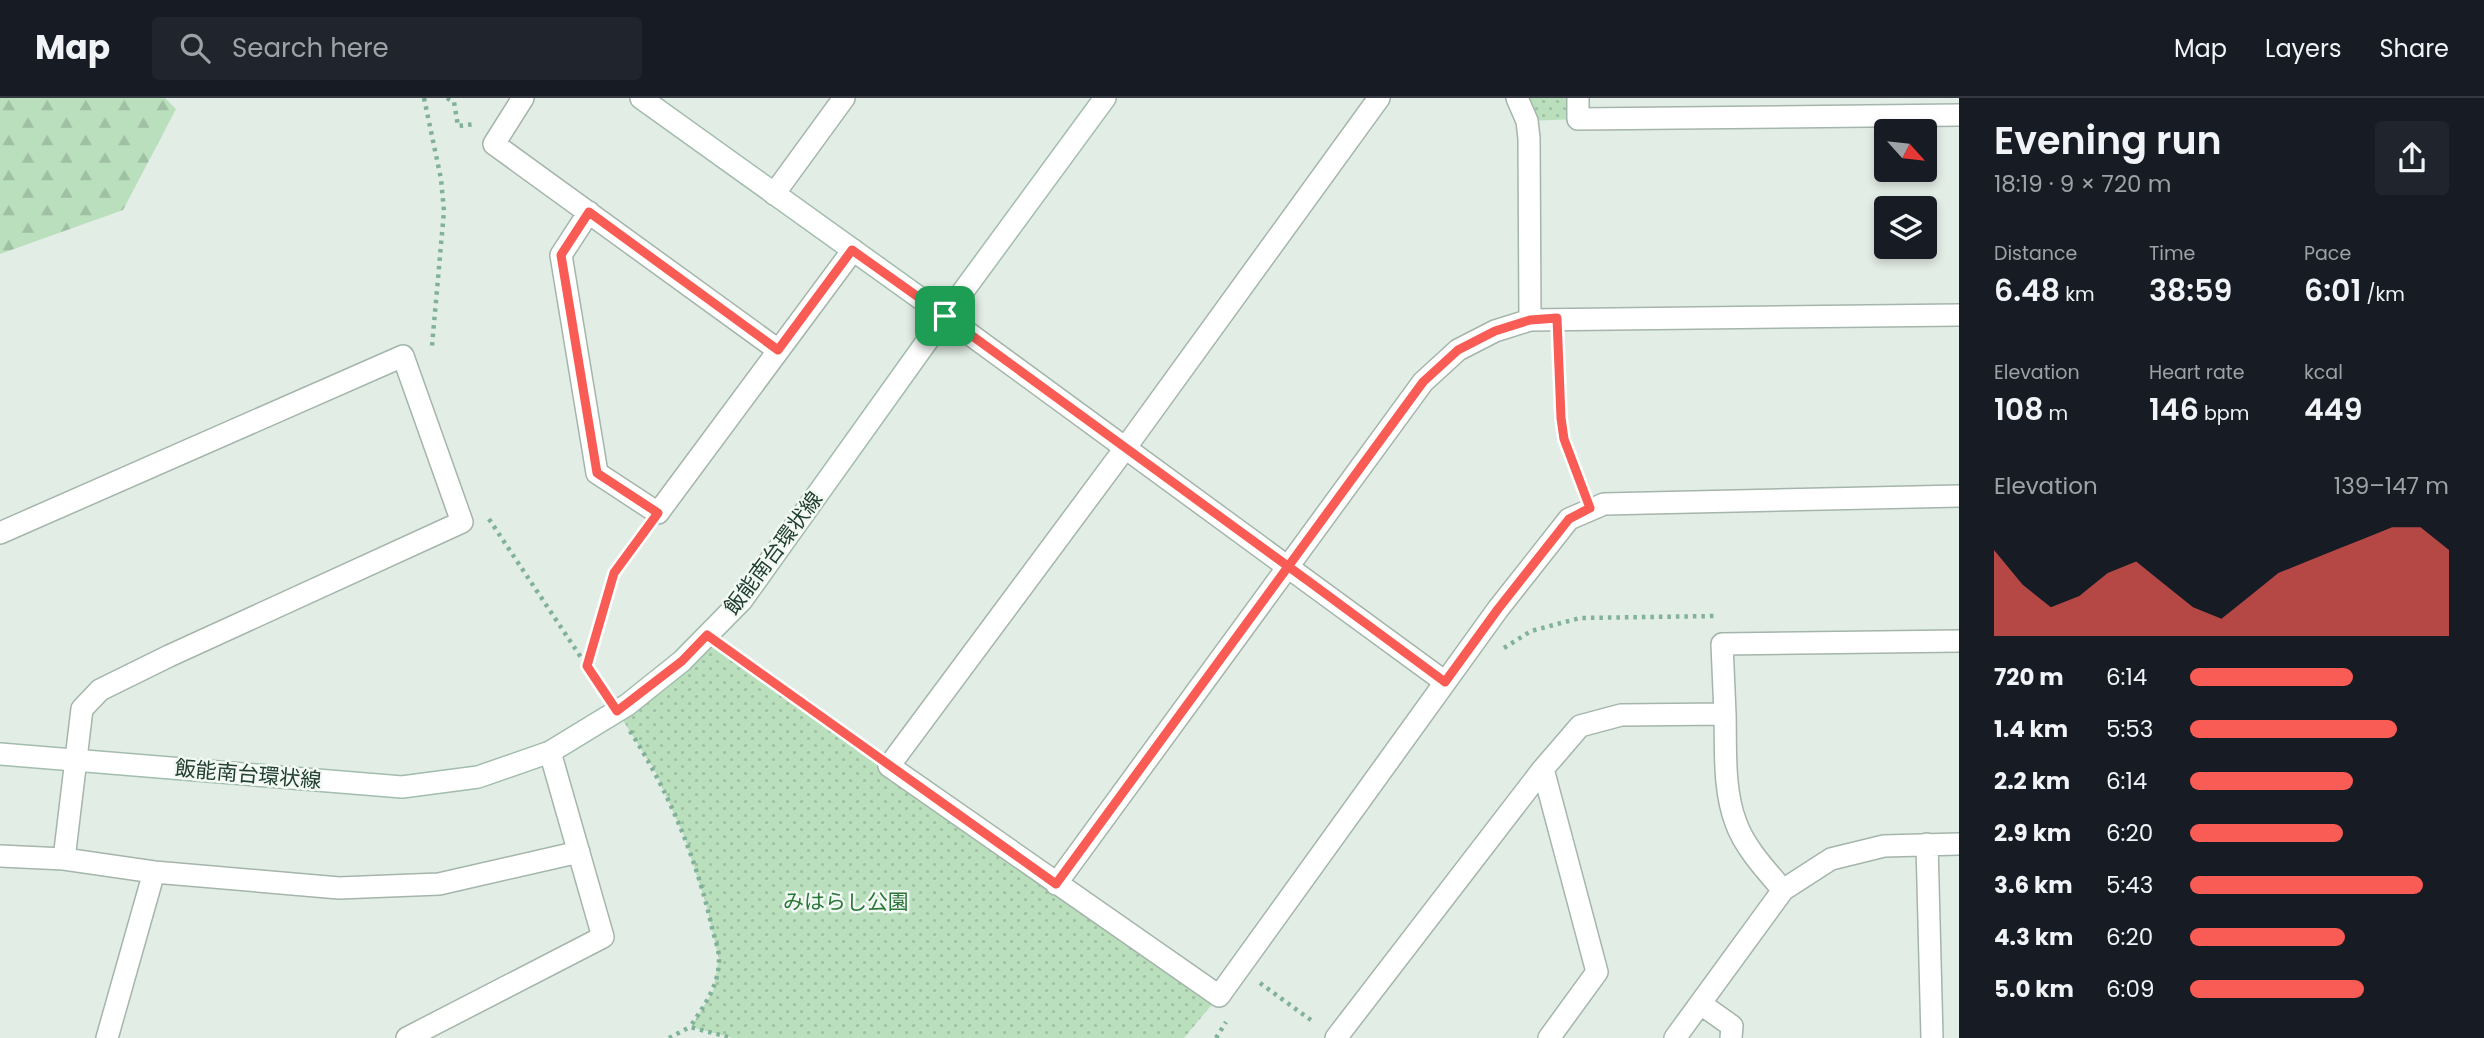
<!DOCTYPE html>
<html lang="en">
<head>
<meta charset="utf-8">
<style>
  body { margin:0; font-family:Poppins,"Noto Sans JP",sans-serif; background:#20242c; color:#f1f3f6; height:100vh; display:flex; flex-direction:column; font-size:26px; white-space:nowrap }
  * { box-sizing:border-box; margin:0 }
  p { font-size:23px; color:#9ea1a6 }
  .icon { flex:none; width:38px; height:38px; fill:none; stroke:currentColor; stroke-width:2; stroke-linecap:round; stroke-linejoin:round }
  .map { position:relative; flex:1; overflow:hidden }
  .panel { display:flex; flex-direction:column; background:#171b24; width:525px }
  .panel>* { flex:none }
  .needle { width:46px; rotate:117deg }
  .fabs { position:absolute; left:1874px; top:21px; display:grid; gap:14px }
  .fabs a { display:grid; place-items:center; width:63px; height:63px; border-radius:7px; background:#171b24; box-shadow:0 4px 10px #0003; font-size:35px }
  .pin { position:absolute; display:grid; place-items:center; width:60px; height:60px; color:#fff; margin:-30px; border-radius:14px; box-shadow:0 4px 10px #0006 }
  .round { display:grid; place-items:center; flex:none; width:74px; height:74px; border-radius:7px; background:#20242c }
  .summary { display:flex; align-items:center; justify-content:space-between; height:119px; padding:0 35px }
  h1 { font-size:38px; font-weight:600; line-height:52px }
  .stats { display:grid; grid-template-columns:repeat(3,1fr); gap:10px; height:119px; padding:7px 35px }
  .stats div { display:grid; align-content:center }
  .stats b { font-size:30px; font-weight:600 }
  .stats small { font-size:19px; font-weight:400 }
  .stats p { font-size:19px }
  .chart { height:196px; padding:14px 35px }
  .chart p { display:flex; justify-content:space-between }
  .chart svg { width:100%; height:126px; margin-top:7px; fill:#f85c54; opacity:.7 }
  ul { padding:0 35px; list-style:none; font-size:23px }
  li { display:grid; grid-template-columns:112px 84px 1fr; align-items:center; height:52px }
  li i { height:18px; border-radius:9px; background:#f85c54 }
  header { display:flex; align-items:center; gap:42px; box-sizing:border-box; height:98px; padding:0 35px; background:#171b24; border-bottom:2px solid #363941 }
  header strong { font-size:33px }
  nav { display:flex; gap:38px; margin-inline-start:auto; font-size:24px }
  .search { width:490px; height:63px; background:#20242c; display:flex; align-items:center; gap:18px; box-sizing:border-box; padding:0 24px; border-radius:7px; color:#9ea1a6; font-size:26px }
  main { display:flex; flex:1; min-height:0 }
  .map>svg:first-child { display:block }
  .forest { fill:url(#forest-firs) }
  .park { fill:url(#park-dots) }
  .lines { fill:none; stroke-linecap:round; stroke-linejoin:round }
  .street-casing { stroke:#a4b5ab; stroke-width:24 }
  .secondary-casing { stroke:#a2bcae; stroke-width:24 }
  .path { stroke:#81b299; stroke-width:4.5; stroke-dasharray:3.5 5; stroke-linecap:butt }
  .street { stroke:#fff; stroke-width:21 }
  .secondary { stroke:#fff; stroke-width:21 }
  .route-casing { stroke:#fff; stroke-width:14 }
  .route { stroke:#f85c54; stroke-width:9 }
  .labels { text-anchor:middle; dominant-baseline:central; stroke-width:5; stroke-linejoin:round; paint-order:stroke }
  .street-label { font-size:21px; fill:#213e31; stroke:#f2f9f4 }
  .park-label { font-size:21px; fill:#297738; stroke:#f2f9f4 }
</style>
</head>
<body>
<header>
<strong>Map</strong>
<div class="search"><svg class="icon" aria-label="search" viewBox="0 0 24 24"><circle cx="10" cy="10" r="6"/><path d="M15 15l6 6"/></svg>Search here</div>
<nav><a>Map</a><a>Layers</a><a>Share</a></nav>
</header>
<main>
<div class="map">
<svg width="1959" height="940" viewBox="0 0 1959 940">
  <defs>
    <pattern id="forest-firs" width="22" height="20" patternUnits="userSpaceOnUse" patternTransform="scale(1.75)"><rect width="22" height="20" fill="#b9dfbc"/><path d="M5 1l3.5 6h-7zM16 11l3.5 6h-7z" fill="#9fc0a2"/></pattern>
    <pattern id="park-dots" width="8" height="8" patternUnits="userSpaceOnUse" patternTransform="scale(1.75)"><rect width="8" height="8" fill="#b9dfbc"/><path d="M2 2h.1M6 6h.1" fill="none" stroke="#9fc0a2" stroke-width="1.8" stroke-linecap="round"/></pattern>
  </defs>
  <rect width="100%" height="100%" fill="#e2ede5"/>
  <path class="forest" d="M0,0H165L176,11L123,112L0,156Z"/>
  <path class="park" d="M1517,0H1578V21L1527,23Z
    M707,537L889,668L1219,898L1184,940H733L691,929L713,893L719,861L706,806L684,738L655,673L617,613Z"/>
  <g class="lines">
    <defs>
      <path id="street" d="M523,0L494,46L778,252
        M1379,0L1126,349L889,668L1219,898L1498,511L1569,421L1604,406L1959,398
        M1517,0L1527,23L1529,40L1530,222
        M1578,0V21L1959,17
        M774,96L844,0
        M589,114L561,157L597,375L658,415L853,152
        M945,218L1445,584
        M0,435L403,258L462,424L169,558L100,592L82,611L64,761
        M1725,616C1726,651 1723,691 1736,725C1745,750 1766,772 1783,792
        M1543,671L1597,874L1549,940
        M1927,746L1932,940
        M0,758L64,761L154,774L339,790L439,786L579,754
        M1056,786L1423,284L1458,252L1495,233L1530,222L1959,217
        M1701,906L1732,928L1731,940
        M107,940L154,774
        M407,940L603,839L550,654
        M1336,940L1543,671L1580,628L1621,617L1725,616L1722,546L1959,543
        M1675,940L1783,792L1831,761L1884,748L1959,746"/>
      <path id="secondary" d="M641,0L945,218
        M0,656L402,689L478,679L550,654L627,607L682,563L742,502L945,218L1105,0"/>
    </defs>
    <use href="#street" class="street-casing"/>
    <use href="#secondary" class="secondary-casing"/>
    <path class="path" d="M424,0L441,81L444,113L432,248
      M447,0L454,4L458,28L475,26
      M1558,248L1561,320L1564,341L1582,390
      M489,421L602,591
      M1504,550L1531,533L1580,520L1717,518
      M728,552L869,654
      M587,567L614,475L643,436
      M630,633C668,692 695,757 711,825C713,836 719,850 719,861C719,888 704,908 690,929
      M1260,885L1315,925
      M669,940L690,929L732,940
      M1216,940L1226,924"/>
    <use href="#street" class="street"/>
    <use href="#secondary" class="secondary"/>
  </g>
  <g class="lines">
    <defs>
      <path id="route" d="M945,218L852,152L778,252L589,114L561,157L597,375L658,415L614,475L587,568L617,613L682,563L707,537L1056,786L1423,284L1458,252L1495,233L1530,222L1557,220L1561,320L1564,341L1590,410L1569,421L1498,511L1445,584C1279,461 1112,339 945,218"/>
    </defs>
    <use href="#route" class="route-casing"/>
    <use href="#route" class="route"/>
  </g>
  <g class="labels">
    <g class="street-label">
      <text transform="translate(773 455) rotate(-53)">飯能南台環状線</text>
      <text transform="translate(248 676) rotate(5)">飯能南台環状線</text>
    </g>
    <g class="park-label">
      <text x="846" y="803">みはらし公園</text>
    </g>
  </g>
</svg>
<div class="fabs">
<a><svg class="needle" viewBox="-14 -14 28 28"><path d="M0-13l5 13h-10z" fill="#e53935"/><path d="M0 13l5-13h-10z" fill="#9ea1a6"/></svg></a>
<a><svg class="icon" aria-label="layers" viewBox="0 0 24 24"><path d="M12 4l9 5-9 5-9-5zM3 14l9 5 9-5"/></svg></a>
</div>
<div class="pin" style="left:945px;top:218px;background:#1e9e55"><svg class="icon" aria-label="arrive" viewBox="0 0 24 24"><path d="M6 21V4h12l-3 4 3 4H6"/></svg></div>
</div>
<section class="panel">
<div class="summary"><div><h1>Evening run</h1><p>18:19 · 9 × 720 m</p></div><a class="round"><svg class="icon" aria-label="share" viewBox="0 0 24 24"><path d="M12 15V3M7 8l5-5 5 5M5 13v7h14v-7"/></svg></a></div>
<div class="stats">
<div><p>Distance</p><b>6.48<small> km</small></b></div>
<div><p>Time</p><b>38:59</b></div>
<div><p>Pace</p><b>6:01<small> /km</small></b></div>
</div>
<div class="stats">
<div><p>Elevation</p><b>108<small> m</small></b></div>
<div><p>Heart rate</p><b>146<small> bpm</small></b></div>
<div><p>kcal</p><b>449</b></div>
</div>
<div class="chart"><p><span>Elevation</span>139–147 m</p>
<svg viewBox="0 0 160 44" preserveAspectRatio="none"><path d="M0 44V14L10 26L20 34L30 30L40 22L50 18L60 26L70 34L80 38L90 30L100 22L110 18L120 14L130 10L140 6L150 6L160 14V44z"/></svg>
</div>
<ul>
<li><b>720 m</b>6:14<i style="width:63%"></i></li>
<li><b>1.4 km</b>5:53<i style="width:80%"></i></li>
<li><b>2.2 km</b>6:14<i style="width:63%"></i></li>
<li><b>2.9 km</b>6:20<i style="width:59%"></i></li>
<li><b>3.6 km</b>5:43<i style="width:90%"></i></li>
<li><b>4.3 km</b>6:20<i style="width:60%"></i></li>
<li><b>5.0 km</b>6:09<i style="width:67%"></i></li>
</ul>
</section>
</main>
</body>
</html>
